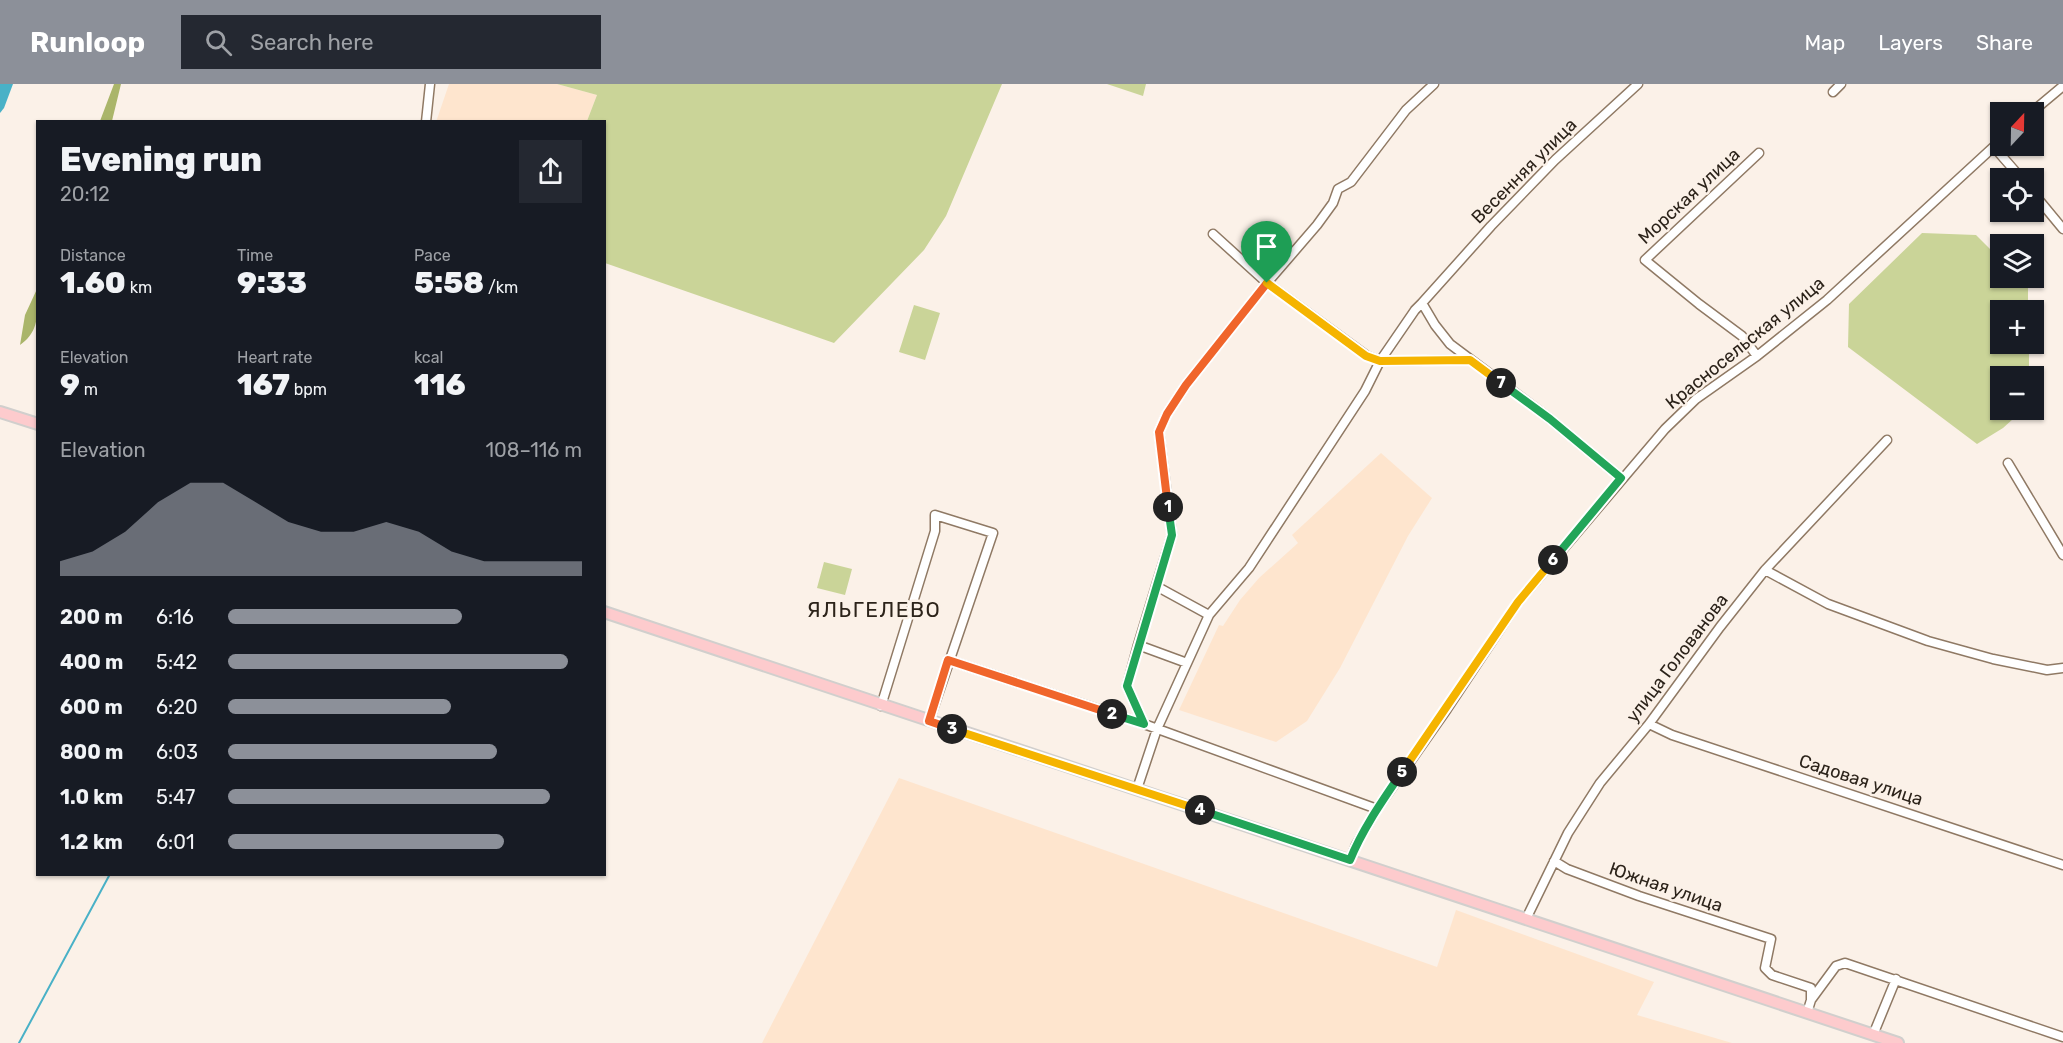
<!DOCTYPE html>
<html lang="en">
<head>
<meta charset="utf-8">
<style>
  body { margin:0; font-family:Rubik,sans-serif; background:#242831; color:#f1f3f6; height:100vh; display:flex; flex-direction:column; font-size:22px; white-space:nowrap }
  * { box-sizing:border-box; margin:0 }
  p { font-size:20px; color:#9ea1a6 }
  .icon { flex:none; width:33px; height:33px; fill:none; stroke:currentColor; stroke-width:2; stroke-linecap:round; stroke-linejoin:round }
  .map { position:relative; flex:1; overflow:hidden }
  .panel { position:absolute; left:36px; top:36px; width:570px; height:756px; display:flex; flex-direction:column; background:#171b24; border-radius:0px; box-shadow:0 2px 4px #0004 }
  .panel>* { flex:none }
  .needle { width:39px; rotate:22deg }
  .fabs { position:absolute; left:1990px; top:18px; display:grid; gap:12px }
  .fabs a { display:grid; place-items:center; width:54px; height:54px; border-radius:0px; background:#171b24; box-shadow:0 2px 4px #0004; font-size:30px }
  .pin { position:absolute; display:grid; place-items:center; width:51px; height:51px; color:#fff; margin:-62px -26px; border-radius:50% 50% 50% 0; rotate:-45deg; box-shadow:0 0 6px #0007 }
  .pin .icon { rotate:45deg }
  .km { position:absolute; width:30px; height:30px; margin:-15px; border-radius:50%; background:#222; color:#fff; font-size:16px; line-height:30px; text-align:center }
  .round { display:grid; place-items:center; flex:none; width:63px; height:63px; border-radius:0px; background:#242831 }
  .headline { display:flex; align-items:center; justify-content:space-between; height:102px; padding:0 24px }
  h1 { font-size:33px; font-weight:800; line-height:45px }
  .stats { display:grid; grid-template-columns:repeat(3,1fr); gap:9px; height:102px; padding:6px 24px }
  .stats div { display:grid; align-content:center }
  .stats b { font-size:30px; font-weight:800 }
  .stats small { font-size:16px; font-weight:400 }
  .stats p { font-size:16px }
  .chart { height:168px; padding:12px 24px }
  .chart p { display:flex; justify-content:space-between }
  .chart svg { width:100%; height:108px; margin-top:6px; fill:#8c9099; opacity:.7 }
  ul { padding:0 24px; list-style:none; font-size:20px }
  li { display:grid; grid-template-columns:96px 72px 1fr; align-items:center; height:45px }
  li i { height:15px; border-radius:8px; background:#8c9099 }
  header { display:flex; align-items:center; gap:36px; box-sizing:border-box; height:84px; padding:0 30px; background:#8c9099; color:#fff }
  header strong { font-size:28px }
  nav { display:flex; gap:33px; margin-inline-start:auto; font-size:21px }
  .search { width:420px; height:54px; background:#242831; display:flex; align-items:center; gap:15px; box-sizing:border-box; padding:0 21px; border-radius:0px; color:#9ea1a6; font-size:22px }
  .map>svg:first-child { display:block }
  .built { fill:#fee5ce }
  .green { fill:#cad498 }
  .forest { fill:#aab56a }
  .water { fill:#49b1c7 }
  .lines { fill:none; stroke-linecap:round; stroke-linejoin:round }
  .stream { stroke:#49b1c7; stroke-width:2 }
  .minor-casing { stroke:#8f7964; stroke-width:11 }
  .major-casing { stroke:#d1cfcd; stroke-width:14 }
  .minor { stroke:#fff; stroke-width:8 }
  .major { stroke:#fdcbcd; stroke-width:10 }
  .split-1-casing { stroke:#fff; stroke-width:12 }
  .split-2-casing { stroke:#fff; stroke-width:12 }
  .split-3-casing { stroke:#fff; stroke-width:12 }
  .split-4-casing { stroke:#fff; stroke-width:12 }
  .split-5-casing { stroke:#fff; stroke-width:12 }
  .split-6-casing { stroke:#fff; stroke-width:12 }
  .split-7-casing { stroke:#fff; stroke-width:12 }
  .split-8-casing { stroke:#fff; stroke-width:12 }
  .split-1 { stroke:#f0652b; stroke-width:8 }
  .split-2 { stroke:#22a559; stroke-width:8 }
  .split-3 { stroke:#f0652b; stroke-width:8 }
  .split-4 { stroke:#f5b400; stroke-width:8 }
  .split-5 { stroke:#22a559; stroke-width:8 }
  .split-6 { stroke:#f5b400; stroke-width:8 }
  .split-7 { stroke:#22a559; stroke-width:8 }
  .split-8 { stroke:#f5b400; stroke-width:8 }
  .labels { text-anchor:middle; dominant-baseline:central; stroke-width:5; stroke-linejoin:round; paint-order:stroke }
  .street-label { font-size:18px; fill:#2c231a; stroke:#fbf1e8 }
  .quarter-label { font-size:21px; letter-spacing:1.5px; fill:#2c231a; stroke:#fbf1e8 }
</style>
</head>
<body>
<header>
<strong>Runloop</strong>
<div class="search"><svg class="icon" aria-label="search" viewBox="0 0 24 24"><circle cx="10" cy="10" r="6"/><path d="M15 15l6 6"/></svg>Search here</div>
<nav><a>Map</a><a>Layers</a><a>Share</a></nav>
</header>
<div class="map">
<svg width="2063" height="959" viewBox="0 0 2063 959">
  <rect width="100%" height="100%" fill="#fbf1e8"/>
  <path class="built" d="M449,0H557L597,11L587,37L436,38Z
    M1381,369L1432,414L1408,452L1340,584L1307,637L1276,658L1179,626L1219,541L1223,542L1240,516L1259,494L1298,459L1292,451Z
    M899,694L1437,883L1456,826L1654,898L1637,931L1732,959H762Z"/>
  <path class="green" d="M557,0H1002L946,132L924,166L834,259L605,179L604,38L587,37L597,11Z
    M1107,0H1146L1143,12Z
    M1922,149L1976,151L2001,176V194H2018L2028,204V226H2001V260H2029V292H2001V326H2023L2003,344L1977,360L1848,263L1849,220Z
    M914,221L940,229L925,276L899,268Z
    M824,478L852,485L845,511L817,504Z"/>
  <path class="forest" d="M114,0H121L112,37H100Z
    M37,205C38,227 40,248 20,261L25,231Z"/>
  <path class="water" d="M0,0H13L4,24L0,29Z"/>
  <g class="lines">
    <path class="stream" d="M19,959L110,790"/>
    <defs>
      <path id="minor" d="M1833,8L1841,0
        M2032,28L2063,2
        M426,38L430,0
        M1994,63L2021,94
        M2034,110L2063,145
        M1213,150L1267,199L1367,272L1380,277L1469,276
        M1757,272L1742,252L1699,220L1645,176L1759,69
        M2008,379L2063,471
        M1621,394L1550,335L1450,260L1435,241L1422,219L1491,142L1555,76L1638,0
        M1765,486L1828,520L1928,557L1993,575L2047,586L2063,584
        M1156,502L1138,561L1187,579
        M1209,531L1156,502L1172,451L1159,348L1167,330L1186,301L1267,199L1317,141L1333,119L1338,105L1351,98L1406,26L1434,0
        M1138,561L1127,602L1144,640L1377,725
        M948,576L1144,640
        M881,622L935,447V431L993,449L929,637
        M1649,640L1672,651L2063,781
        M1137,705L1157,645L1209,531L1249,484L1365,307L1380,277L1415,226L1422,219
        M1350,776L1356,761L1377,725L1447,625L1518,518L1665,345L1696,315L1757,272L1827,216L2001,56
        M1554,777L1567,785L1639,812L1771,855L1765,884L1772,891L1811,904V916L1807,929
        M1526,835L1568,749L1600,699L1649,640L1720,543L1765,486L1887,356
        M1811,916L1836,882L1845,879L2063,953
        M1873,951L1896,895"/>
      <path id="major" d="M0,328L38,340
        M604,528L1898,959"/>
    </defs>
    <use href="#minor" class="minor-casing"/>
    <use href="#major" class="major-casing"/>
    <use href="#minor" class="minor"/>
    <use href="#major" class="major"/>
  </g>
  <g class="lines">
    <defs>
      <path id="split-1" d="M1168,423L1159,348L1167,330L1186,301L1267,199"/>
      <path id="split-2" d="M1112,630L1144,640L1127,602L1172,451L1168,423"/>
      <path id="split-3" d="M952,645L929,637L948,576L1112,630"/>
      <path id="split-4" d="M952,645L1200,726"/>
      <path id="split-5" d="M1200,726L1350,776C1363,744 1383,716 1402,688"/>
      <path id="split-6" d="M1402,688L1518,518L1553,476"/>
      <path id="split-7" d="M1501,299L1550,335L1621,394L1553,476"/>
      <path id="split-8" d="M1267,199L1366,272L1380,277L1470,276L1501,299"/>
    </defs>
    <use href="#split-1" class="split-1-casing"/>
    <use href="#split-2" class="split-2-casing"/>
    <use href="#split-3" class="split-3-casing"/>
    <use href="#split-4" class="split-4-casing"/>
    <use href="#split-5" class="split-5-casing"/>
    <use href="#split-6" class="split-6-casing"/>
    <use href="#split-7" class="split-7-casing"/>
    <use href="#split-8" class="split-8-casing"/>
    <use href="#split-1" class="split-1"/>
    <use href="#split-2" class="split-2"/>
    <use href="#split-3" class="split-3"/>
    <use href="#split-4" class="split-4"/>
    <use href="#split-5" class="split-5"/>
    <use href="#split-6" class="split-6"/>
    <use href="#split-7" class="split-7"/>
    <use href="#split-8" class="split-8"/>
  </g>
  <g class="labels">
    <g class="street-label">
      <text transform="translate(1524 87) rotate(-45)">Весенняя улица</text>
      <text transform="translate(1689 112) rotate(-43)">Морская улица</text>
      <text transform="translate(1745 259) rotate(-39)">Красносельская улица</text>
      <text transform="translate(1677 574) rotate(-53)">улица Голованова</text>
      <text transform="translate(1861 696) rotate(18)">Садовая улица</text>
      <text transform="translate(1666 803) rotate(19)">Южная улица</text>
    </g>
    <g class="quarter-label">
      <text x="874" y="525">ЯЛЬГЕЛЕВО</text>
    </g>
  </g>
</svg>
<div class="fabs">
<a><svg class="needle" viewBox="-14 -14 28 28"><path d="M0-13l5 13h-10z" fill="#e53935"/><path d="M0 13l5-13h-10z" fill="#9ea1a6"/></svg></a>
<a><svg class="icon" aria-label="locate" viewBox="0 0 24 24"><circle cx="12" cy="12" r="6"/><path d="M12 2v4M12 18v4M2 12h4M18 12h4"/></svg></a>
<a><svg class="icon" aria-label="layers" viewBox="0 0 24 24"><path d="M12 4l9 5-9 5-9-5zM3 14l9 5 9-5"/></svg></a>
<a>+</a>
<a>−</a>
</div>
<div class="pin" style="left:1267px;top:199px;background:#1e9e55"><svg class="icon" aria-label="arrive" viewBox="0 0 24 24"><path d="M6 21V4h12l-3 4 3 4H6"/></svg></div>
<b class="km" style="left:1168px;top:423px">1</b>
<b class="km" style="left:1112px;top:630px">2</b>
<b class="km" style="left:952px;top:645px">3</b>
<b class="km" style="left:1200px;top:726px">4</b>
<b class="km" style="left:1402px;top:688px">5</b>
<b class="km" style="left:1553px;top:476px">6</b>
<b class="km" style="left:1501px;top:299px">7</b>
<section class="panel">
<div class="headline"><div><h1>Evening run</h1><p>20:12</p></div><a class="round"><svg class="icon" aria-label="share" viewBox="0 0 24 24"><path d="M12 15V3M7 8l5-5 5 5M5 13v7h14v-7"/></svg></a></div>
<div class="stats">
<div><p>Distance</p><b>1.60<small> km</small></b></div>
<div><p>Time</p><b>9:33</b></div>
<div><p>Pace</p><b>5:58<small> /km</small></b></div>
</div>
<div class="stats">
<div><p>Elevation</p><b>9<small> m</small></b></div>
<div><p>Heart rate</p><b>167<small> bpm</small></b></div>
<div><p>kcal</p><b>116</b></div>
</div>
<div class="chart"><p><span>Elevation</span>108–116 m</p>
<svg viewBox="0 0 160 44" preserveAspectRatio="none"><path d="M0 44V38L10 34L20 26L30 14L40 6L50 6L60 14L70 22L80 26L90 26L100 22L110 26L120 34L130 38L140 38L150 38L160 38V44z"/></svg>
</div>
<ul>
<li><b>200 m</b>6:16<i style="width:66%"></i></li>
<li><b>400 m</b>5:42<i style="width:96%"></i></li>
<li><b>600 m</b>6:20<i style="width:63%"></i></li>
<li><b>800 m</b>6:03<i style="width:76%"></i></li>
<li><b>1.0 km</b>5:47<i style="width:91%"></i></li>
<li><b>1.2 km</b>6:01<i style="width:78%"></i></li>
</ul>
</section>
</div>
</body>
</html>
